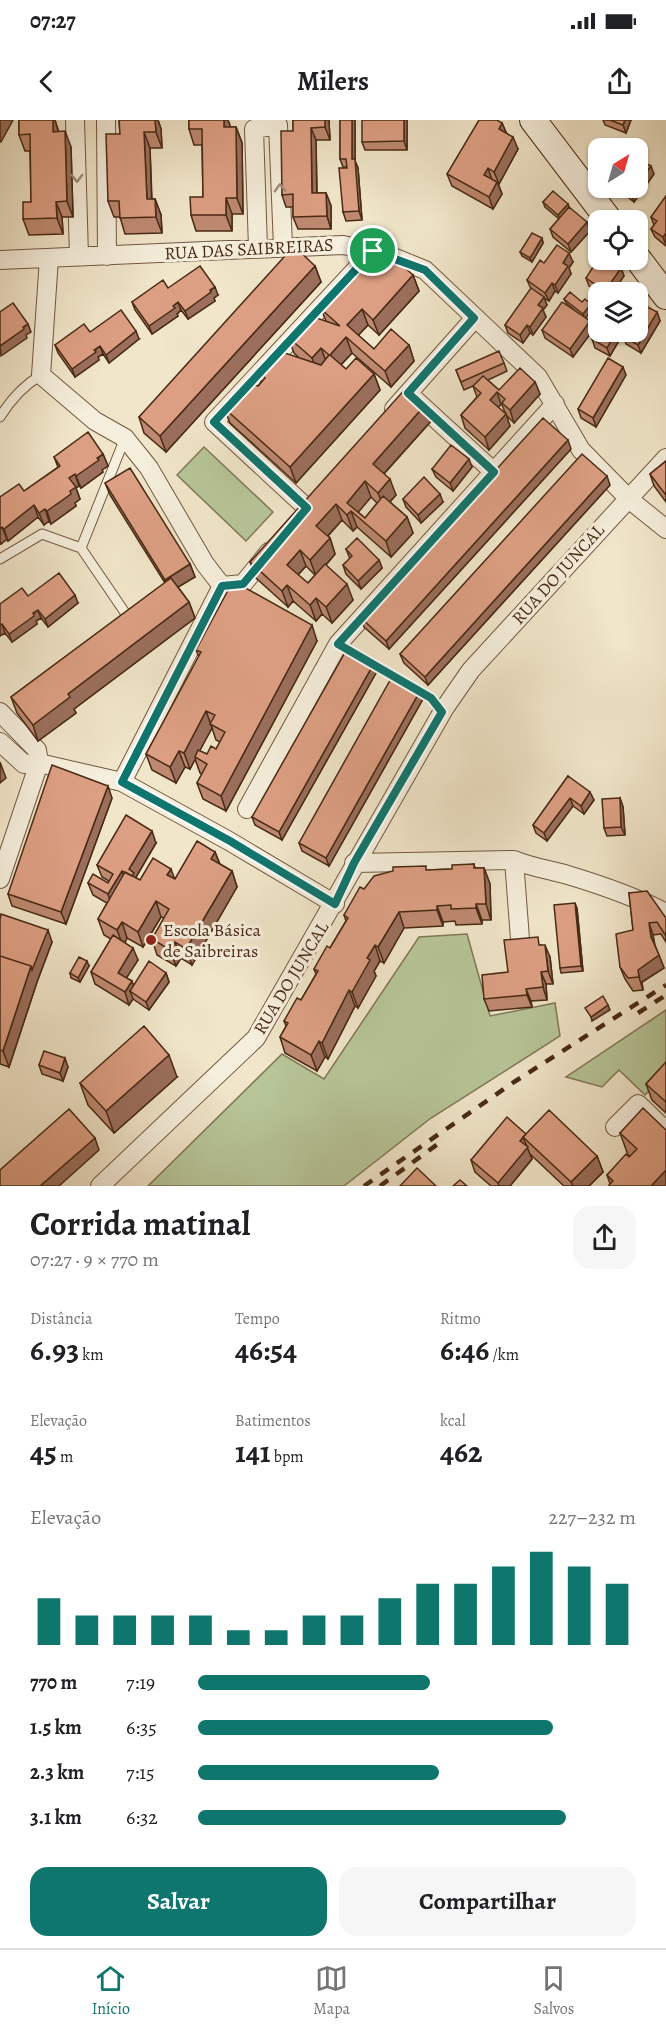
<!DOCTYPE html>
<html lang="pt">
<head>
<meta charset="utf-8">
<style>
  body { margin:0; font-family:Alegreya,serif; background:#f6f6f6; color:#202124; height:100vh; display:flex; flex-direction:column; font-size:22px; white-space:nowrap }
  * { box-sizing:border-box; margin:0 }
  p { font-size:20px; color:#757577 }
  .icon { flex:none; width:33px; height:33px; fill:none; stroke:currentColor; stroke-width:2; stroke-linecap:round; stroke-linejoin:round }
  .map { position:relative; height:1066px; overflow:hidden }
  .panel { display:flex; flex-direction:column; background:#fff; flex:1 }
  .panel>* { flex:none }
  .needle { width:39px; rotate:37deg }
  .buttons { position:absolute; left:588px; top:18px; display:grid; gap:12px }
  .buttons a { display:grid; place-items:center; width:60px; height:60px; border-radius:12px; background:#fff; box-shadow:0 2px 4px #0004; font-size:30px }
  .pin { position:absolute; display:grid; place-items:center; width:51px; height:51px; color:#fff; margin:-26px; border:3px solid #fff; border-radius:50%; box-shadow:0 2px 6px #0007 }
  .round { display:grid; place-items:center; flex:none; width:63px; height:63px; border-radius:18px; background:#f6f6f6 }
  .summary { display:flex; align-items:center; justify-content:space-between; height:102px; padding:0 30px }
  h1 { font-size:33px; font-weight:600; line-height:45px }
  .stats { display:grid; grid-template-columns:repeat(3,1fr); gap:9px; height:102px; padding:6px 30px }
  .stats div { display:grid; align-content:center }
  .stats b { font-size:30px; font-weight:600 }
  .stats small { font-size:16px; font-weight:400 }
  .stats p { font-size:16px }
  .chart { height:168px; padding:12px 30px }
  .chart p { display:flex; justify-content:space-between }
  .chart svg { width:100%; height:108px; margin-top:6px; stroke:#0f766e; stroke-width:6 }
  .button { display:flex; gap:12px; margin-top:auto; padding:12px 30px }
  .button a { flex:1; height:69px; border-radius:18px; background:#0f766e; color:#fff; font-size:24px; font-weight:600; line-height:69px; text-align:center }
  .button a+a { background:#f6f6f6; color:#202124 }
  ul { padding:0 30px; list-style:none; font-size:20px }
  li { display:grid; grid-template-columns:96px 72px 1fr; align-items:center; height:45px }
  li i { height:15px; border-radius:8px; background:#0f766e }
  .status { display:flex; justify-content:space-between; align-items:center; height:42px; padding:0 30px; background:#fff; direction:ltr }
  .status svg { height:16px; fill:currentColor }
  header { display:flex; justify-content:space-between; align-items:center; height:78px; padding:0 30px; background:#fff; font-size:27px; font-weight:600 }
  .menu { display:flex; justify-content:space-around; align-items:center; height:84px; border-top:2px solid #e0e0e0; background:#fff; font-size:16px; color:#757577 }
  .menu a { display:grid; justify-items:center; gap:3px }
  .menu .active { color:#0f766e }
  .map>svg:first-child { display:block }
  .green { fill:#b7c699; stroke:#807857; stroke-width:1.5 }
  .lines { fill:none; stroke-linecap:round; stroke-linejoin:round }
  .lane-casing { stroke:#725942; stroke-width:11 }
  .street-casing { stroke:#725942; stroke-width:20 }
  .secondary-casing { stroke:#482a15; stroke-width:28 }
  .lane { stroke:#f6efdd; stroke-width:9 }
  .street { stroke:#f6efdd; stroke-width:18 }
  .secondary { stroke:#f6efdd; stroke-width:26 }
  .rail { stroke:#482a15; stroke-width:4.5; stroke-dasharray:10 10; stroke-linecap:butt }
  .wall { fill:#be8971; stroke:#482a15; stroke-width:1.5; fill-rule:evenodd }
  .shaded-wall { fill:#9b6f5c; stroke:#482a15; stroke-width:1.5 }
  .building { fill:#dd9f83; stroke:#482a15; stroke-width:1.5 }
  .oneway { stroke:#9f8c79 }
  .route-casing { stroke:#fff; stroke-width:12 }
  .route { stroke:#0f766e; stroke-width:8 }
  .poi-dot { fill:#8f2418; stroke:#f6efdd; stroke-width:2 }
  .labels { text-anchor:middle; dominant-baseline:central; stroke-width:6; stroke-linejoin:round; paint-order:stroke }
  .street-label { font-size:18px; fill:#482a15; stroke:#f6efdd }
  .poi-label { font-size:18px; fill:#482a15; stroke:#f6efdd; text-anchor:start }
</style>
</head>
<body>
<div class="status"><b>07:27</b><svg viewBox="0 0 49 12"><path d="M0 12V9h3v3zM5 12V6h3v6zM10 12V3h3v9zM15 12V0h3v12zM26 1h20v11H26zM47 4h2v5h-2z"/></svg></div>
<header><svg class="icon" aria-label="back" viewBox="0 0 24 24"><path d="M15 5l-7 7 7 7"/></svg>Milers<svg class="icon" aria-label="share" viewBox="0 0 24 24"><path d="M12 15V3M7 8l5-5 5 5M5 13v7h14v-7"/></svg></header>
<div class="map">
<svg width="666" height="1066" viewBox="0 0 666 1066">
  <rect width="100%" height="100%" fill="#f1e6ca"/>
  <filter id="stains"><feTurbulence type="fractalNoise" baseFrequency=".00333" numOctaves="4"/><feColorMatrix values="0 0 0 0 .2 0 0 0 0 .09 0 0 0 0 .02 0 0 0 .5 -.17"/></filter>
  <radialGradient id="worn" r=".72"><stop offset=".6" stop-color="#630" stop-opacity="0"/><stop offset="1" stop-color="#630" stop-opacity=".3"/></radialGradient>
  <path class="green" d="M204,327L273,392L246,421L177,355Z
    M467,814L490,896L555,883L560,916L431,998L344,1066H148L282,934L324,959L419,817Z
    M666,890V953L645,975L619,950L602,967L566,957Z"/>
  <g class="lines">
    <defs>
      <path id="lane" d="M0,297C11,279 23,266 41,255
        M81,428L125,318
        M0,439L42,414L81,428L130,500L127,502
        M338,524L431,578L442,592"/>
      <path id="street" d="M75,0L79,136
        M106,0L107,136
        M258,128L254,9L278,5L283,127
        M49,138L41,255L95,301L125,318L149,348L205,444L222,466L122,662
        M0,140L343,125L383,133L425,150L538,257L581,330L630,380L666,409
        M411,276L494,352
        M394,289L474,199
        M307,388L214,302L373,131
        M222,466L243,464L269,432
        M0,592L37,630L39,643L0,759
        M0,622L24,644L39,643L122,662L229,721L335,784
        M247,689L338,524L555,284
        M514,740C533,748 552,750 571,756C604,766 636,777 666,793
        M354,743L514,740L520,819
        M615,1007L638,984L666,1011
        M100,1066L256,918L444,589L471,550L666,338"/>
      <path id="secondary" d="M533,0L609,100
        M638,139L666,176"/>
    </defs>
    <use href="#lane" class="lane-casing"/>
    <use href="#street" class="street-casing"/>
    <use href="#secondary" class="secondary-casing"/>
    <use href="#lane" class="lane"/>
    <use href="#street" class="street"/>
    <use href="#secondary" class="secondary"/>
    <path class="rail" d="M638,893L666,875
      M364,1066L514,962L666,865
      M380,1066L442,1021"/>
  </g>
  <path class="wall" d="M19,0H55L59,12L71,27L73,97H62L63,114L29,115L23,99L31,82L30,31H25L19,15Z
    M119,0H158L161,9L162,28H150L152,79H155L161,95L162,113L125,114L120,97H114L108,81L120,14Z
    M189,0H228L230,7H236L242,23L243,94H232V111H196L191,95L203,77L202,25H194L189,9Z
    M293,0H329V2L330,20H316L317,73H326L331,86V109H298L293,97V87H286L282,75L293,11Z
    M340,0H355V41L358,48L362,100L346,101L343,92L347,47H343L340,39Z
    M407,0V30H365L362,22Z
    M603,0H631L626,13L605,5Z
    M502,3L506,12L518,29L499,64L498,63L502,74L493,89L452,66L447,54Z
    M654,54L634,82L616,68H638Z
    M666,76V126L655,117L651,109L654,105L651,97Z
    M543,82L568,84L569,87L590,111L571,132L553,117L550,109L559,99L545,87Z
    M542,118L543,123L532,142L522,136L520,132Z
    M573,142L569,148L571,154L558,173L555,171L549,181L544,178L547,185L543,190L546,197L533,215L530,213L523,223L508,213L505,205L531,169L527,160L544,143Z
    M384,143L413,155L419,171L379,215L368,205L358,215L374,229L409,225L414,241L391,267L352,233L341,245L346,249L374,254L380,270L296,363L230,303L224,288L258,266L261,262L258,251L299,238L294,233L288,217L326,201L321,189Z
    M614,143L621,148L624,156L613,172H599L589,166L586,158Z
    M315,146L321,162L166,332L144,313L139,297Z
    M168,168L218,175L214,178L215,181L188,199L181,190L177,194L178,196L152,214L135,190L132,182Z
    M564,179L591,184L593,188L585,198L590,201L593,210L573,237L545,218L542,210L578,193L566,183Z
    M657,192L660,201L641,233L626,224L623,216Z
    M624,212L610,236L595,228L592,219Z
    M139,219L109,243L103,234L98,237L99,240L75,257L58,233L55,225Z
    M504,243L507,251L488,260L499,270L535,262L540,274L514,303L506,295L502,285L501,284L498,288L506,294L510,306L489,330L465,308L461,295L477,277L473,266L464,270L456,250Z
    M626,255L596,307L581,298L578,289Z
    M426,284L432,300L384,354L396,375L390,382L407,397L413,413L391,437L357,407L353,411L342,400L328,416L330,418L335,434L326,445L353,480L332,503L322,494L316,501L293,481L288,487L256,458L250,442ZM371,377L377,383L365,398L358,392ZM306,446L315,455L308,463L298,455Z
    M571,329L389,529L364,507L361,498Z
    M103,334L108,346L102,350L103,352L81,368L79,366L76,368L80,379L75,383L76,386L51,404L49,401L44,405L38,397L8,421L7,419L1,424L0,422V377L24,371L58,347L54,337Z
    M666,341V382L654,366L650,354Z
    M472,347L453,371L436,357L432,349Z
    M105,363L190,444L195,457L178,467L189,482L195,498L74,589L76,593L38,621L17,593L11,577L165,463L110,375Z
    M610,365L428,565L404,543L400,534Z
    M403,379L443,382L421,403L406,387Z
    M346,429L379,440L382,448L361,469L346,454L343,445L350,439Z
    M28,476L78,483L48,507L41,498L36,501L37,504L12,522L5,513L0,516V484Z
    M317,521L226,691L203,679L197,663L202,654L200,653L195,639L190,649L185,647L176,663L152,650L146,634L199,537L196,530ZM212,608L216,620L220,622L216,629L207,634L199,631Z
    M373,545L376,553L282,720L255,705L252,697Z
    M423,579L329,746L302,731L299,723Z
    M568,656L594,680L584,694L573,686L547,721L536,713L533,705Z
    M112,678L66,804L12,786L8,774Z
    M620,678L623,687L625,715L607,716L604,708Z
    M156,723L136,757L137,759L140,760L175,759L215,732L220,744L232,751L237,767L192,845L181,838L176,846L157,835L152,819L164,798L161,797L143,827L127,818L125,823L138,840L126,858L132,861L133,865L166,853L169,862L149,890L133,879L129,885L95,864L91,852L111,819L104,815L98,799L107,783L93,775L88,763H108L109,761L102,757L97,745Z
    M474,744L475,748H484L490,764L491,800H482V804L456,805L455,801L443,802V806L404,808L384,843L380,841L374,851L376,856L358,888L355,886L328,939L325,937L317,951L285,933L280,917L286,906L284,901L301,880L316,854L314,849L330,828L346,801L344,795L364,769L428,750L452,749Z
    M629,773L666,798V822L661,814L653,815L655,825L664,848L642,862L643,870L633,871L625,859L620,847L633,810Z
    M577,788L583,851L561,853L560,848Z
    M0,799L52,822L37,862L9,947L0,944Z
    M541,825L550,837L553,864H546L547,880L531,881L532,887L489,891L484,879L508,852Z
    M89,846L80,862L71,858L70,853Z
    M666,942V993L652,980L646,964Z
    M39,945L68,947L63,961L42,954Z
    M177,957L114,1013L88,985L80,963Z
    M666,1010L610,1064L607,1055L630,1036L628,1035L620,1013Z
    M526,1014L597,1036L603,1052L589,1066H564L530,1034L532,1039L510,1066H491L475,1052L471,1040Z"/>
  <path class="shaded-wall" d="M0,0H13L1,22L0,20Z
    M53,0H55L58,11L59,28L53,12Z
    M155,0H158L161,9L162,28L156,12Z
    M224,0H228L230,5V23L224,7Z
    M325,0H329V2L330,20L325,7Z
    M352,0H355V41L358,48L362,100L359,91L352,39Z
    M404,0H407V30L404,21Z
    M625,0H631L626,13L623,5Z
    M502,3L507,15L499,9Z
    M236,7L242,23L243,94L237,78Z
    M311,8L316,20L317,86L312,73Z
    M65,11L71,27L73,97L67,81Z
    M144,12L150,28L152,95L147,79Z
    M513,17L518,29L499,64L494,52Z
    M651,46L654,54L634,82L631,73L635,68H638V64Z
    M488,48L492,60L484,55Z
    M497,62L502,74L493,89L489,77Z
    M326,73L331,86V109L327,96Z
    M226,78L232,94V111L226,95Z
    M155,79L161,95L162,113L156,97Z
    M56,82L62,97L63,114L57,98Z
    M568,84L569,88L560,99L558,95Z
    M587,102L590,111L571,132L568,124Z
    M666,113V125L663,117Z
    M542,118L543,123L532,142L530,138Z
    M569,133L573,142L569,148L571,154L558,173L555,165L563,143Z
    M315,146L321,162L166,332L160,316Z
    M621,148L624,156L613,172H606L605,171Z
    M413,155L419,171L379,215L373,200Z
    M552,163L555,171L549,181L545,173Z
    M215,167L218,175L214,178L215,181L188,199L185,191Z
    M544,177L547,185L543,190L546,197L533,215L530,207L538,185Z
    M638,179L640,185L638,189Z
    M178,182L181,190L177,194L178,196L152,214L149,206Z
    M591,184L593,188L585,199L583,194Z
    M362,189L368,205L353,221L347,205Z
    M657,192L660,201L641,233L638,225Z
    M590,201L593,210L573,237L570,229Z
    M28,204L31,212L26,215L27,218L1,236L0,226Z
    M527,205L530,213L523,223L520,215Z
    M136,211L139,219L109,243L106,235Z
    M616,212H624L610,236L607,228Z
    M346,217L352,233L335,251L330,235Z
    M409,225L414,241L391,267L385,251Z
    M100,226L103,234L98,237L99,240L75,257L72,249Z
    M321,228L327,244L318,254L312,238Z
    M623,247L626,255L596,307L593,298Z
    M374,254L380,270L296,363L290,347Z
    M535,262L540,274L514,303L510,290Z
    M497,272L501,284L494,292L490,280Z
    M426,284L432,300L378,360L373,344Z
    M506,294L510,306L489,330L485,317Z
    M568,320L571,329L389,529L386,521Z
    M103,334L108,346L102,350L103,352L81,368L76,356Z
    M469,339L472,347L453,371L450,363Z
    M75,354L79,366L76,368L80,379L75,383L76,386L51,404L47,391L70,371L69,358Z
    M607,356L610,365L428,565L425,557Z
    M390,359L396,375L384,388L378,373Z
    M365,361L371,377L356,395L351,391L357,407L353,411L347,395V383Z
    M440,374L443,382L421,403L418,395Z
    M336,384L342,400L322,422L316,406Z
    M34,385L38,397L8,421L4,409Z
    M45,389L49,401L44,405L39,393Z
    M407,397L413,413L391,437L386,421Z
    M2,407L7,419L1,424L0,421V409Z
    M330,418L335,434L316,456L310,440Z
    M300,430L306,446L292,461L287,445Z
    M379,440L382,448L361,469L358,461Z
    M190,444L195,457L170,472L165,460Z
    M347,464L353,480L332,503L326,487Z
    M287,465L293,481L288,487L282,471Z
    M75,475L78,483L48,507L45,499Z
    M316,478L322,494L316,501L310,485Z
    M189,482L195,498L74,589L76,593L38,621L33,605L68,574Z
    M38,490L41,498L36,501L37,504L12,522L9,514Z
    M2,504L5,513L0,516V505Z
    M312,505L317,521L226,691L221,676Z
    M373,545L376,553L282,720L279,712Z
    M420,571L423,579L329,746L326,738Z
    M206,591L212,608L190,649L184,633Z
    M179,631L185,647L176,663L170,647Z
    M0,642L6,658L0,663Z
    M108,666L112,678L66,804L61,792Z
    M590,672L594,680L584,694L581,686Z
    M570,678L573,686L547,721L544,713Z
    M620,678L623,687L625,715L621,707Z
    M152,711L156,723L136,757L139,765L136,770L129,749Z
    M215,732L221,748L211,739Z
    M484,748L490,764L491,800L486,784Z
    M171,749L177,765L167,755Z
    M122,751L126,763L112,787L108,774Z
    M232,751L237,767L192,845L186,829Z
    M156,781L161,797L143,827L138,812Z
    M575,783L577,788L583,851L581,846Z
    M476,784L482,800V804L476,788Z
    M437,786L443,802V806L437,790Z
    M399,792L404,808L384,843L378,827Z
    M122,802L127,818L123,826L117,810Z
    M649,803L653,815L655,829L651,817Z
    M48,810L52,822L37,862L9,947L3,931L31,846Z
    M175,822L181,838L176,846L170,830Z
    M375,825L380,841L374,851L376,856L358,888L352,872L367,838Z
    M545,825L550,837L553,864L548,851Z
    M133,828L138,840L122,865L118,853Z
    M659,835L664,848L642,862L643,870L639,857L638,850Z
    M87,841L89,846L80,862L78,858Z
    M541,852L546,864L547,880L543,867Z
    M166,853L169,862L149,890L146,882Z
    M132,861L136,874L130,871L133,879L129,885L125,872Z
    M526,869L531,881L532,887L527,875Z
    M349,870L355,886L328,939L322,923Z
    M608,885L610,890L592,901L591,897Z
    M319,921L325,937L317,951L311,935Z
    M169,935L177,957L114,1013L106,991Z
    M65,938L68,947L63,961L60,953Z
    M523,1017L532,1039L510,1066H499L498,1063L520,1021Z
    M95,1018L99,1030L59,1066H40Z
    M597,1036L603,1052L589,1066H573L571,1062Z
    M666,1050V1066H651Z"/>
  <path class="building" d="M19,0H53V12L65,11L67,81L56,82L57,98L23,99V82H31L30,14L19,15Z
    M119,0H155L156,12H144L147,79H155L156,97L120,98L119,81H108L106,14H120Z
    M189,0H224V7H236L237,78H226V95H191L190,77H203L202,9H189Z
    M293,0H325V7L311,8L312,73H326L327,96L293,97V74L282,75L281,11H293Z
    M340,0H352V39H355L359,91L343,92L339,48H347L346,39H340Z
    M362,0H404V21L362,22Z
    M479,0H497L502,3L499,9L513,17L494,52L488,48L484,55L497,62L489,77L447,54Z
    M610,0H625L623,5Z
    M638,39L651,46L638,64Z
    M623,68H635L631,73Z
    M553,71L568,84L558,95L543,82Z
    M666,76V113L663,117L651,109L657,101L651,97Z
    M569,87L587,102L568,124L550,109Z
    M532,113L542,118L530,138L520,132Z
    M557,125L569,133L563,143L568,146L555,165L552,163L545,173L527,160L540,140L544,143Z
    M294,126L315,146L160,316L139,297Z
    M372,133L384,143L391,135L413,155L373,200L362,189L347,205L374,229L391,209L409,225L385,251L346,217L330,235L346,249L356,238L374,254L290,347L224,288L247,262L258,266L265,258L258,251L276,230L321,245L329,235L321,228L312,238L288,217L308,195L340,206L321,189Z
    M598,139L610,140L621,148L605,171L586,158Z
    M200,146L215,167L210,170L211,172L185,191L178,182L173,186L175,188L149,206L132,182L163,160L168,168Z
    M531,168L544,177L538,185L543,188L530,207L527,205L520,215L505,205Z
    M622,168L629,172H620Z
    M570,172L582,182L585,179L591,184L583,194L564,179Z
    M562,182L590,201L570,229L542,210Z
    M13,183L28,204L23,207L24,209L0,226V192Z
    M642,184L657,192L638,225L623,216L625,212H638V191Z
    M121,190L136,211L106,235L100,226L94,230L96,232L72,249L55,225L84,204L90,212Z
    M598,209V212H616L607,228L592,219Z
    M499,231L504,243L461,262L456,250Z
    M608,238L623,247L593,298L578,289Z
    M520,248L535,262L510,290L502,283L505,279L497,272L490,280L506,294L485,317L461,295L481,273L473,266L483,256L499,270Z
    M407,267L426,284L373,344L390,359L378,373L365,361L347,383L365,398L383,376L407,397L386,421L351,391L347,395L336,384L316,406L330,418L310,440L300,430L287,445L308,463L325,444L347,464L326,487L316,478L310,485L287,465L282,471L250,442Z
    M543,298L568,320L386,521L361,498Z
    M88,312L103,334L97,338L99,340L76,356L75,354L69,358L76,367L70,371L71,374L47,391L45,389L39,393L34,385L4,409L2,407L0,409V377L19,364L24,371L60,346L54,337Z
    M451,325L469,339L450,363L432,349Z
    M582,334L607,356L425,557L400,534Z
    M666,341V374H665L650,354Z
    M130,348L190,444L165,460L105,363Z
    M424,357L440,374L418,395L403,379Z
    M357,418L379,440L358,461L343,445L352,436L346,429Z
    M59,453L75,475L45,499L38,490L33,493L34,496L9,514L2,504L0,505V484L22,468L28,476Z
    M171,458L189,482L68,574L70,577L33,605L11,577Z
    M233,461L312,505L221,676L197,663L207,644L195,637L198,630L207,634L211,626L216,629L225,612L210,604L215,595L206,591L184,633L179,631L170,647L146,634L201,532L196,530Z
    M347,529L373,545L279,712L252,697Z
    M393,555L420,571L326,738L299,723Z
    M52,645L108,666L61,792L8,774Z
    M568,656L590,672L581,686L570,678L544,713L533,705Z
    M620,678L621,707L604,708L602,679Z
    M126,695L152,711L129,749L134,753L132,756L122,751L108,774L88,763L93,754L108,763L113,754L97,745Z
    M197,721L215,732L211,739L232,751L186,829L175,822L170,830L152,819L169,789L156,781L138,812L122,802L117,810L98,799L125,752L140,760L153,738L171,749L167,755L175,759Z
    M474,744V748H484L486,784H476V788L451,789V785L437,786V790L399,792L378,827L375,825L367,838L370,840L352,872L349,870L322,923L319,921L311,935L280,917L288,903L284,901L297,878L301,880L318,851L314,849L327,826L330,828L348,798L344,795L360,767L364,769L374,756L393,751V747L426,746V750L452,749V745Z
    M647,771L666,798V816L657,802L649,803L651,817L659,835L638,850L639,857L628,858L620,847L616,814L633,810L629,773Z
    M575,783L581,846L560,848L554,785Z
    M1,794L48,810L32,850L31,846L0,836V799Z
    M113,815L133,828L118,853L132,861L125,872L91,852Z
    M538,817L539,825H545L548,851L541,852L543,867L526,869L527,875L484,879L482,855L508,852L504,820Z
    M0,836L31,846L3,931L0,930Z
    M79,837L87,841L78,858L70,853Z
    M149,841L166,853L146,882L130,871Z
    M603,876L608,885L591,897L585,888Z
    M144,906L169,935L106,991L80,963Z
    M44,931L65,938L60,953L39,945Z
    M666,942V982L646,964Z
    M643,988L666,1010V1050L651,1066H610L609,1065L613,1061L607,1055L626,1034L629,1037L637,1029L620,1013Z
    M69,989L95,1018L40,1066H0V1050Z
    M549,990L597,1036L571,1062L523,1017Z
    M507,997L526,1014L520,1021L528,1027L498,1063L471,1040Z
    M417,1048L436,1066H400Z
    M460,1060L467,1066H453Z"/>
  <defs><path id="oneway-chevron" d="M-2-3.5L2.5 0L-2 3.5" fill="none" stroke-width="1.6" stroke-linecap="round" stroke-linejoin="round" transform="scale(1.5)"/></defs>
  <g class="oneway">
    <use href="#oneway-chevron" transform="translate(77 58) rotate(89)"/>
    <use href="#oneway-chevron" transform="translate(280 68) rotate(-92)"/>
  </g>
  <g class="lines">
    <defs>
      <path id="route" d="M373,131L425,150L474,198L408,273L494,352L338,524L431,578L442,592L354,743L335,784L230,721L122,662L222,466L243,464L307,388L214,302Z"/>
    </defs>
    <use href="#route" class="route-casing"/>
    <use href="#route" class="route"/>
  </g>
  <circle class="poi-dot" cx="151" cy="820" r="6"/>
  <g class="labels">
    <g class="street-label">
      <text transform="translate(249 129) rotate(-3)">RUA DAS SAIBREIRAS</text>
      <text transform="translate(558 454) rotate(-48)">RUA DO JUNCAL</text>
      <text transform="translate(291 858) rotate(-59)">RUA DO JUNCAL</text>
    </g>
    <g class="poi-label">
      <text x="163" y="810">Escola Básica<tspan x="163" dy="21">de Saibreiras</tspan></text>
    </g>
  </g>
  <rect width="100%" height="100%" filter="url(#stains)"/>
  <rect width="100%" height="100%" fill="url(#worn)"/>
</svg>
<div class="buttons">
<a><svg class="needle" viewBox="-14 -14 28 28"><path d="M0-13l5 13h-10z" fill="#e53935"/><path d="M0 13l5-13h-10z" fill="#757577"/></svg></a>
<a><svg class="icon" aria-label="locate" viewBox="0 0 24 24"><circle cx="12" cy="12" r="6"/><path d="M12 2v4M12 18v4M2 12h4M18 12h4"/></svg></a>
<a><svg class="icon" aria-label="layers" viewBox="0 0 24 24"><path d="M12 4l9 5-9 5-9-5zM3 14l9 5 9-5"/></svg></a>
</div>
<div class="pin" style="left:373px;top:131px;background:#1e9e55"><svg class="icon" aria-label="arrive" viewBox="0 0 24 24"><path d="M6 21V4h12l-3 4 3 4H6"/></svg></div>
</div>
<section class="panel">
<div class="summary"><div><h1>Corrida matinal</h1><p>07:27 · 9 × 770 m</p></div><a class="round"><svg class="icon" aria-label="share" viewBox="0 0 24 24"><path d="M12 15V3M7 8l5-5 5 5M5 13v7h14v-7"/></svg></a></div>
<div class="stats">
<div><p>Distância</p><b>6.93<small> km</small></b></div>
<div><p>Tempo</p><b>46:54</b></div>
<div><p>Ritmo</p><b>6:46<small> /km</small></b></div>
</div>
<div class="stats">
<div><p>Elevação</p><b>45<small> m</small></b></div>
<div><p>Batimentos</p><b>141<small> bpm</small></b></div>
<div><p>kcal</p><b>462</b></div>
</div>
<div class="chart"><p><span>Elevação</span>227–232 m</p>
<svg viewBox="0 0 160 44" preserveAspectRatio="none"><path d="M5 44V25M15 44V32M25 44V32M35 44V32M45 44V32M55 44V38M65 44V38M75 44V32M85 44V32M95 44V25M105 44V19M115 44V19M125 44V12M135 44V6M145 44V12M155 44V19"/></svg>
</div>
<ul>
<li><b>770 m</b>7:19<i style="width:53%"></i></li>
<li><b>1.5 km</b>6:35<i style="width:81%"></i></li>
<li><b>2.3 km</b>7:15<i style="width:55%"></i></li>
<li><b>3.1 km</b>6:32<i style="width:84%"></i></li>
</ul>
<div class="button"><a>Salvar</a><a>Compartilhar</a></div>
</section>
<nav class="menu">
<a class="active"><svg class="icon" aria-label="home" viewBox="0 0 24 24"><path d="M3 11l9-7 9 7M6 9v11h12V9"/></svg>Início</a>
<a><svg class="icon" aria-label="map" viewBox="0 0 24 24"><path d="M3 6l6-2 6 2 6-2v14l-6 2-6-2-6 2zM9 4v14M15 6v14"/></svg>Mapa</a>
<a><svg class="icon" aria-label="saved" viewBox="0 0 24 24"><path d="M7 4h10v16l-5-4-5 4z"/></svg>Salvos</a>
</nav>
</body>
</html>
